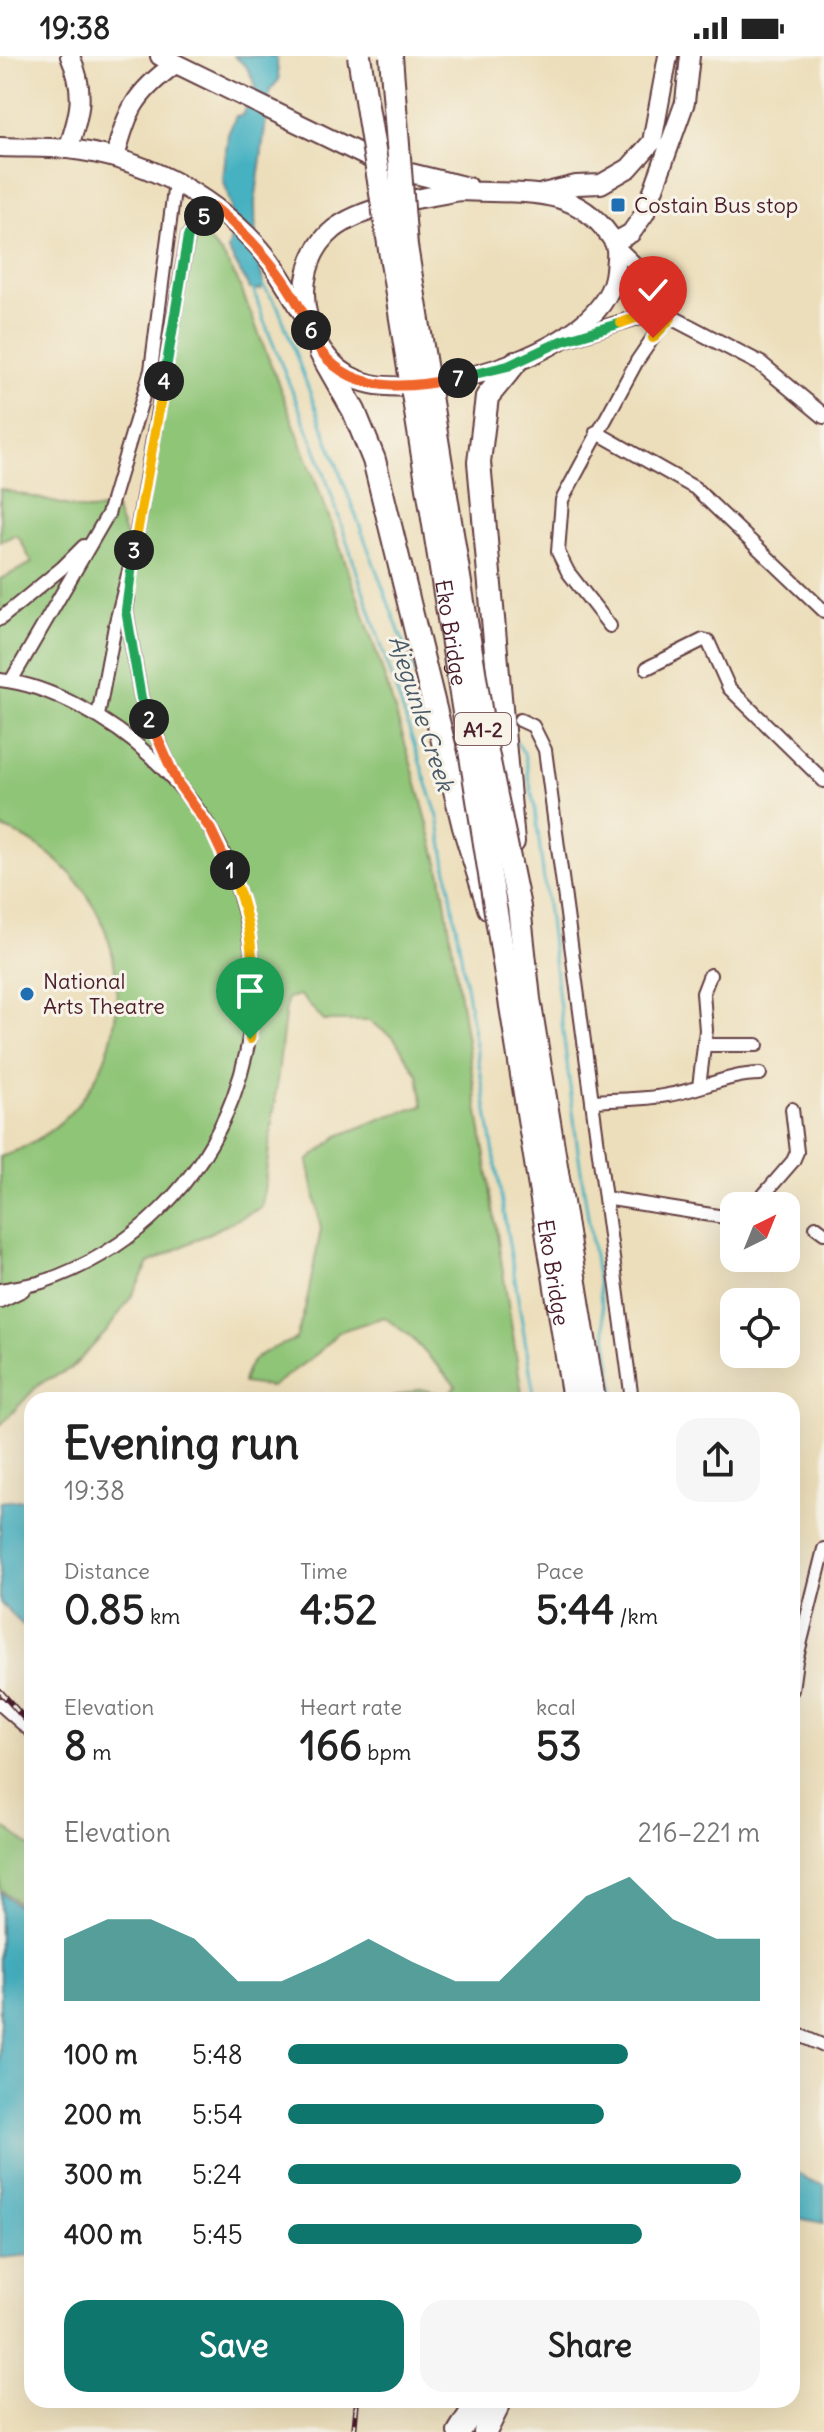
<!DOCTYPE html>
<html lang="en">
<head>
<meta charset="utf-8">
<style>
  body { margin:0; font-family:Delius,sans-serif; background:#f6f6f6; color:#222; height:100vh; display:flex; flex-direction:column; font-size:30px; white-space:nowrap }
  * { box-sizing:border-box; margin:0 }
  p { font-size:26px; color:#767676 }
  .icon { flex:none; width:44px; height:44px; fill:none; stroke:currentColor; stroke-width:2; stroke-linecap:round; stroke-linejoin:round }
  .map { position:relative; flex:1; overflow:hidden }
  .panel { position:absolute; left:24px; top:1336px; width:776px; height:1016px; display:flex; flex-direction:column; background:#fff; border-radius:24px; box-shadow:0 8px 32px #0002 }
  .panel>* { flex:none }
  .needle { width:52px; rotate:43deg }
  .controls { position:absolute; left:720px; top:1136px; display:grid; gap:16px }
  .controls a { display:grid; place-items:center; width:80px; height:80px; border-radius:16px; background:#fff; box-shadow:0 8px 32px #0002; font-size:40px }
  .pin { position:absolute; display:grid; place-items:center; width:68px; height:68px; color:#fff; margin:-82px -34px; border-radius:50% 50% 50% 0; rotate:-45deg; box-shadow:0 0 8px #0007 }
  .pin .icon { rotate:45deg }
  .km { position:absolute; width:40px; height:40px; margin:-20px; border-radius:50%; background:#222; color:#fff; font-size:22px; line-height:40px; text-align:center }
  .round { display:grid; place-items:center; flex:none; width:84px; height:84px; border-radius:24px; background:#f6f6f6 }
  .overview { display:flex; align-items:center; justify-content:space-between; height:136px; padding:0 40px }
  h1 { font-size:44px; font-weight:700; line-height:60px }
  .metrics { display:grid; grid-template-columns:repeat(3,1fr); gap:12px; height:136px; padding:8px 40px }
  .metrics div { display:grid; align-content:center }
  .metrics b { font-size:40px; font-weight:700 }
  .metrics small { font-size:22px; font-weight:400 }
  .metrics p { font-size:22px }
  .chart { height:224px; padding:16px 40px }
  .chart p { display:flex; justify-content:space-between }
  .chart svg { width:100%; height:144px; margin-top:8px; fill:#0f766e; opacity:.7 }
  .cta { display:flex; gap:16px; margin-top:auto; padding:16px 40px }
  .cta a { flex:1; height:92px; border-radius:24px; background:#0f766e; color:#fff; font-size:32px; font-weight:700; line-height:92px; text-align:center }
  .cta a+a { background:#f6f6f6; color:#222 }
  ul { padding:0 40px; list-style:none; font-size:26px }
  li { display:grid; grid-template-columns:128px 96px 1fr; align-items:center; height:60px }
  li i { height:20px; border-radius:10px; background:#0f766e }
  .status { display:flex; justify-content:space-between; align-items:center; height:56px; padding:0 40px; background:#fff; direction:ltr }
  .status svg { height:22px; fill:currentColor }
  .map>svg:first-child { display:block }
  .green { fill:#8fc577; stroke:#6c7251; stroke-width:2 }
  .water { fill:#44b1c1; stroke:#476876; stroke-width:2 }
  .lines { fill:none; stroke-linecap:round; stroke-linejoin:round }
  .stream { stroke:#44b1c1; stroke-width:3 }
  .minor-casing { stroke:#623c40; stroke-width:16 }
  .tertiary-casing { stroke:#623c40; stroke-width:18 }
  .primary-casing { stroke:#623c40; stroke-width:22 }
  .motorway-casing { stroke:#623c40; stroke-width:26 }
  .minor { stroke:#fff; stroke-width:12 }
  .tertiary { stroke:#fff; stroke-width:14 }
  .primary { stroke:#fff; stroke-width:18 }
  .motorway { stroke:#fff; stroke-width:22 }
  .rail-casing { stroke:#4a1f2b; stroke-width:6 }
  .rail { stroke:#f7f3e8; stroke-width:3; stroke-dasharray:9; stroke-linecap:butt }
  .motorway-bridge-casing { stroke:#623c40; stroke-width:26; stroke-linecap:butt }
  .motorway-bridge { stroke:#fff; stroke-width:22 }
  .split-1-casing { stroke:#fff; stroke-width:16 }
  .split-2-casing { stroke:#fff; stroke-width:16 }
  .split-3-casing { stroke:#fff; stroke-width:16 }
  .split-4-casing { stroke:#fff; stroke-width:16 }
  .split-5-casing { stroke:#fff; stroke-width:16 }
  .split-6-casing { stroke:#fff; stroke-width:16 }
  .split-7-casing { stroke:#fff; stroke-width:16 }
  .split-8-casing { stroke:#fff; stroke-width:16 }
  .split-9-casing { stroke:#fff; stroke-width:16 }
  .split-1 { stroke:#f5b400; stroke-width:10 }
  .split-2 { stroke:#f0652b; stroke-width:10 }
  .split-3 { stroke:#22a559; stroke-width:10 }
  .split-4 { stroke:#f5b400; stroke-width:10 }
  .split-5 { stroke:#22a559; stroke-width:10 }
  .split-6 { stroke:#f0652b; stroke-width:10 }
  .split-7 { stroke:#f0652b; stroke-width:10 }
  .split-8 { stroke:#22a559; stroke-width:10 }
  .split-9 { stroke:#f5b400; stroke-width:10 }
  .poi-dot { fill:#1f6fb2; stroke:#f7f3e8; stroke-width:3 }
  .labels { text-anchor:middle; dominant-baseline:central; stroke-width:6; stroke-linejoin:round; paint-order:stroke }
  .shield { fill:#f7f3e8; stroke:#7e5f64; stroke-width:2 }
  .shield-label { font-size:20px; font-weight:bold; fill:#4a1f2b }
  .poi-label { font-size:22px; fill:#4a1f2b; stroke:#f7f3e8; text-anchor:start }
  .street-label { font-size:22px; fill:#4a1f2b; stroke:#f7f3e8 }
  .water-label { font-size:24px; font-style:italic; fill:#485967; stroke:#f7f3e8 }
</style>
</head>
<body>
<div class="status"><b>19:38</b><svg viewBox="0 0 49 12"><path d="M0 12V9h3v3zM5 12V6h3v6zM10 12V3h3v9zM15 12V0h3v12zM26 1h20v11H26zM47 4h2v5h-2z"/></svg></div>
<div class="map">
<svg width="824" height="2376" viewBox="0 0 824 2376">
  <rect width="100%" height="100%" fill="#f7f3e8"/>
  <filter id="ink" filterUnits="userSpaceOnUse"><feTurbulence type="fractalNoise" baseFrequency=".0125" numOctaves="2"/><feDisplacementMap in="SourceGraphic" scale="16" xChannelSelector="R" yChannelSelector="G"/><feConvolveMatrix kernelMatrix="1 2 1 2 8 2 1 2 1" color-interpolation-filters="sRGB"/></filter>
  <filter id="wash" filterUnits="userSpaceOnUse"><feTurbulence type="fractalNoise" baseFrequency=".006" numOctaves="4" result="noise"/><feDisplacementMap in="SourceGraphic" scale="32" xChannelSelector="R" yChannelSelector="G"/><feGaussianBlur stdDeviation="1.8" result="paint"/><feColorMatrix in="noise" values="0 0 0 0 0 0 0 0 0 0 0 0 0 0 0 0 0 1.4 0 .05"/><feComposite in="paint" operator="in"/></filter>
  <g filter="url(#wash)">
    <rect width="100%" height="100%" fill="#ecdeba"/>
    <path class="green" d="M196,182H206L222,198L238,225C315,419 391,615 441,819L523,1344H383L420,1333L446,1339L456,1330L411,1281L384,1261L338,1276L318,1297L271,1331L243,1327C247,1298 272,1293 296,1283L306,1249L321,1173L308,1105L338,1080L388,1060L423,1050L418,1019L394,982L369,965H324L300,939L287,942L262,1151L149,1207L131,1241L106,1276L72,1312L40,1327L0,1370V1101C157,1047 154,828 0,771V523L32,507L20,483L15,479L0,486V433L86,454L115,453L134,501L182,235Z
      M0,1768L32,1792V1857L0,1833Z"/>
    <path class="water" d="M234,0H276L279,24L270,34L255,147L256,196L263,225L261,234L250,233L228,194L231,182V150L223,123L228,78L236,60L243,59L256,30L246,10Z
      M32,1443V1578L0,1547V1446Z
      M0,1836L32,1860V2199L0,2202Z
      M792,2112L809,2125L824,2129V2167L792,2161Z"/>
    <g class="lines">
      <path class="stream" d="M262,228L278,251L415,618
        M252,229L264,265L320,404L438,761L535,1344
        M515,684L524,697L535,753L578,1095L616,1344"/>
    </g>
  </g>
  <g filter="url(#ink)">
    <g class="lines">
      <defs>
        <path id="minor" d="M596,376L695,432L824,555
          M128,542L126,554L141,642L172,716
          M0,563L62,512L84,490
          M610,570L568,516L558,496L562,444L637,305L661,270L671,262
          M647,612L703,584L708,585L729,632L824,725
          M0,624C50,629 113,665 150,700C173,722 195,746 211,774C310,944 228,1164 42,1226C29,1230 14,1231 0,1234
          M11,625L108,458L151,314L175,126
          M98,660L115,570L133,499L188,180L200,163L214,151
          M520,664L533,670L545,694L632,1344
          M704,989H757
          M699,1031L706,974L703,937L710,919
          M592,1045C617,1043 644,1044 668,1039C699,1034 729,1018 760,1018
          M605,1142L724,1161L734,1160
          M754,1150L793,1105L797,1096L792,1053
          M816,1171L824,1177
          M0,1245L23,1234
          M792,1634L796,1605L824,1493
          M0,1648L32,1676
          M792,1976L824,1990"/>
        <path id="tertiary" d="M617,191L642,215L667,259L761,308L824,360
          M567,283L635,262L667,259"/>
        <path id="primary" d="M160,0L390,112L468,131
          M0,91C22,92 45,91 68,93C140,101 206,135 256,188C275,208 289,235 304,259
          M68,93C80,58 86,36 70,0
          M115,102C127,54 135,37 175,8
          M461,135C492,137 526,134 557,142C579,148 597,162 610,180C619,191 616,200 615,214C609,293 436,342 371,328C305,314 281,216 334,173C365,149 422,142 461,135Z
          M543,137L576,129L601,128L629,112L652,86L668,0
          M615,186L631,177L645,157L685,46L690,0"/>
        <path id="motorway" d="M321,297L354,355L374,404L464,771L489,852
          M513,786L479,406L487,341L515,307
          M459,2376L479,2344
          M485,2376L501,2344"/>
      </defs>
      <use href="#minor" class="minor-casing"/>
      <use href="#tertiary" class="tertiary-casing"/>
      <use href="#primary" class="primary-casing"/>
      <use href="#motorway" class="motorway-casing"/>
      <use href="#minor" class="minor"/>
      <use href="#tertiary" class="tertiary"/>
      <use href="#primary" class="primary"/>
      <use href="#motorway" class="motorway"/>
      <defs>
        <path id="rail" d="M0,1635L32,1671
          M354,2376L357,2344"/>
      </defs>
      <use href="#rail" class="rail-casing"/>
      <use href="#rail" class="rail"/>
      <defs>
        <g id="motorway-bridge">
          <path id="s1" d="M359,0L574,1344"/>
          <path d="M391,0L406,190L487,696L519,851L529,943L594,1344"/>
        </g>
      </defs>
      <use href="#motorway-bridge" class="motorway-bridge-casing"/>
      <use href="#motorway-bridge" class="motorway-bridge"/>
    </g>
  </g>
  <g class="lines" filter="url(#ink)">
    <defs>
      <path id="split-1" d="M230,814C255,866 256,926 250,983"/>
      <path id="split-2" d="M149,663L177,726L211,774L230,814"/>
      <path id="split-3" d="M134,494L126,554L141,642L149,663"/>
      <path id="split-4" d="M134,494L164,325"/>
      <path id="split-5" d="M164,325L188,180L204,160"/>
      <path id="split-6" d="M204,160L214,151C255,184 290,226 311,274"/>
      <path id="split-7" d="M311,274C315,281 317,291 322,297C356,339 412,332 458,322"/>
      <path id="split-8" d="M458,322L508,310L562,285L621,267"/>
      <path id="split-9" d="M621,267L635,262L667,259L671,262L653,282"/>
    </defs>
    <use href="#split-1" class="split-1-casing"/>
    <use href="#split-2" class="split-2-casing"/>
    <use href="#split-3" class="split-3-casing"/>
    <use href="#split-4" class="split-4-casing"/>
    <use href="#split-5" class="split-5-casing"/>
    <use href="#split-6" class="split-6-casing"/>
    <use href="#split-7" class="split-7-casing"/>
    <use href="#split-8" class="split-8-casing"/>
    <use href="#split-9" class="split-9-casing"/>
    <use href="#split-1" class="split-1"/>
    <use href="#split-2" class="split-2"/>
    <use href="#split-3" class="split-3"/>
    <use href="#split-4" class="split-4"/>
    <use href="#split-5" class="split-5"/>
    <use href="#split-6" class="split-6"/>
    <use href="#split-7" class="split-7"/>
    <use href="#split-8" class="split-8"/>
    <use href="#split-9" class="split-9"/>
  </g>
  <g class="poi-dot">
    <rect x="610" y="141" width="16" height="16" rx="4"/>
    <circle cx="27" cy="938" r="8"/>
  </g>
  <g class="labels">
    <rect class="shield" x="455" y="657" width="56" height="32" rx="6"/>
    <g class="shield-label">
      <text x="483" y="673">A1-2</text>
    </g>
    <g class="poi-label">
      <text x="634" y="149">Costain Bus stop</text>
      <text x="43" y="925">National<tspan x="43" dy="25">Arts Theatre</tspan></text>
    </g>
    <g class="street-label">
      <text stroke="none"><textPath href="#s1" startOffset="584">Eko Bridge</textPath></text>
      <text stroke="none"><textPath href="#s1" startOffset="1232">Eko Bridge</textPath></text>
    </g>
    <g class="water-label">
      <text transform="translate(422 657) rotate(72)">Ajegunle Creek</text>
    </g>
  </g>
</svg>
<div class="controls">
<a><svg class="needle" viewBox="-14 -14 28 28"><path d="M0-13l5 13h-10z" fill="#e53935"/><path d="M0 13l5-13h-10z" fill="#767676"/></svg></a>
<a><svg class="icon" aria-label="locate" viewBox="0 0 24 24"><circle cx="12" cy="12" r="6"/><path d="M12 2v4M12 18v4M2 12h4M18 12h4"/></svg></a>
</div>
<div class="pin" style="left:250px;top:983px;background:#1e9e55"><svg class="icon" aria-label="arrive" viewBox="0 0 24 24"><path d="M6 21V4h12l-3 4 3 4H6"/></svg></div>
<div class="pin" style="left:653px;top:282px;background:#d93025"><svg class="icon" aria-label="check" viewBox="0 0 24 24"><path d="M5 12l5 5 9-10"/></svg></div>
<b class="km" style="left:230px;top:814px">1</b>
<b class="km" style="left:149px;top:663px">2</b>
<b class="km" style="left:134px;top:494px">3</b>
<b class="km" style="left:164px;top:325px">4</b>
<b class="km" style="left:204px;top:160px">5</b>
<b class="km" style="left:311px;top:274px">6</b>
<b class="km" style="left:458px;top:322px">7</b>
<section class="panel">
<div class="overview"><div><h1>Evening run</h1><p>19:38</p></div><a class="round"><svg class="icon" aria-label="share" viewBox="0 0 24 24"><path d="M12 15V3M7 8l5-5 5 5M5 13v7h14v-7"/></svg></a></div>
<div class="metrics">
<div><p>Distance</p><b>0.85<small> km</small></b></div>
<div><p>Time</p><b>4:52</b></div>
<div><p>Pace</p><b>5:44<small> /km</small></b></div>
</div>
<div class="metrics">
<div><p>Elevation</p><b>8<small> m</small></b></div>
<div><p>Heart rate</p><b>166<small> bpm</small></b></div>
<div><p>kcal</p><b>53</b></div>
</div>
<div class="chart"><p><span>Elevation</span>216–221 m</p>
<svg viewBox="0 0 160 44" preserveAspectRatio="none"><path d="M0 44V25L10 19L20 19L30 25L40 38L50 38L60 32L70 25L80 32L90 38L100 38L110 25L120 12L130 6L140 19L150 25L160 25V44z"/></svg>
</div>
<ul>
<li><b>100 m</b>5:48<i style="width:72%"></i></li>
<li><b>200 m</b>5:54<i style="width:67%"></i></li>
<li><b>300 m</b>5:24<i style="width:96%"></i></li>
<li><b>400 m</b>5:45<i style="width:75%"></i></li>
</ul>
<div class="cta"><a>Save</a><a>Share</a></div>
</section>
</div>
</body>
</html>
